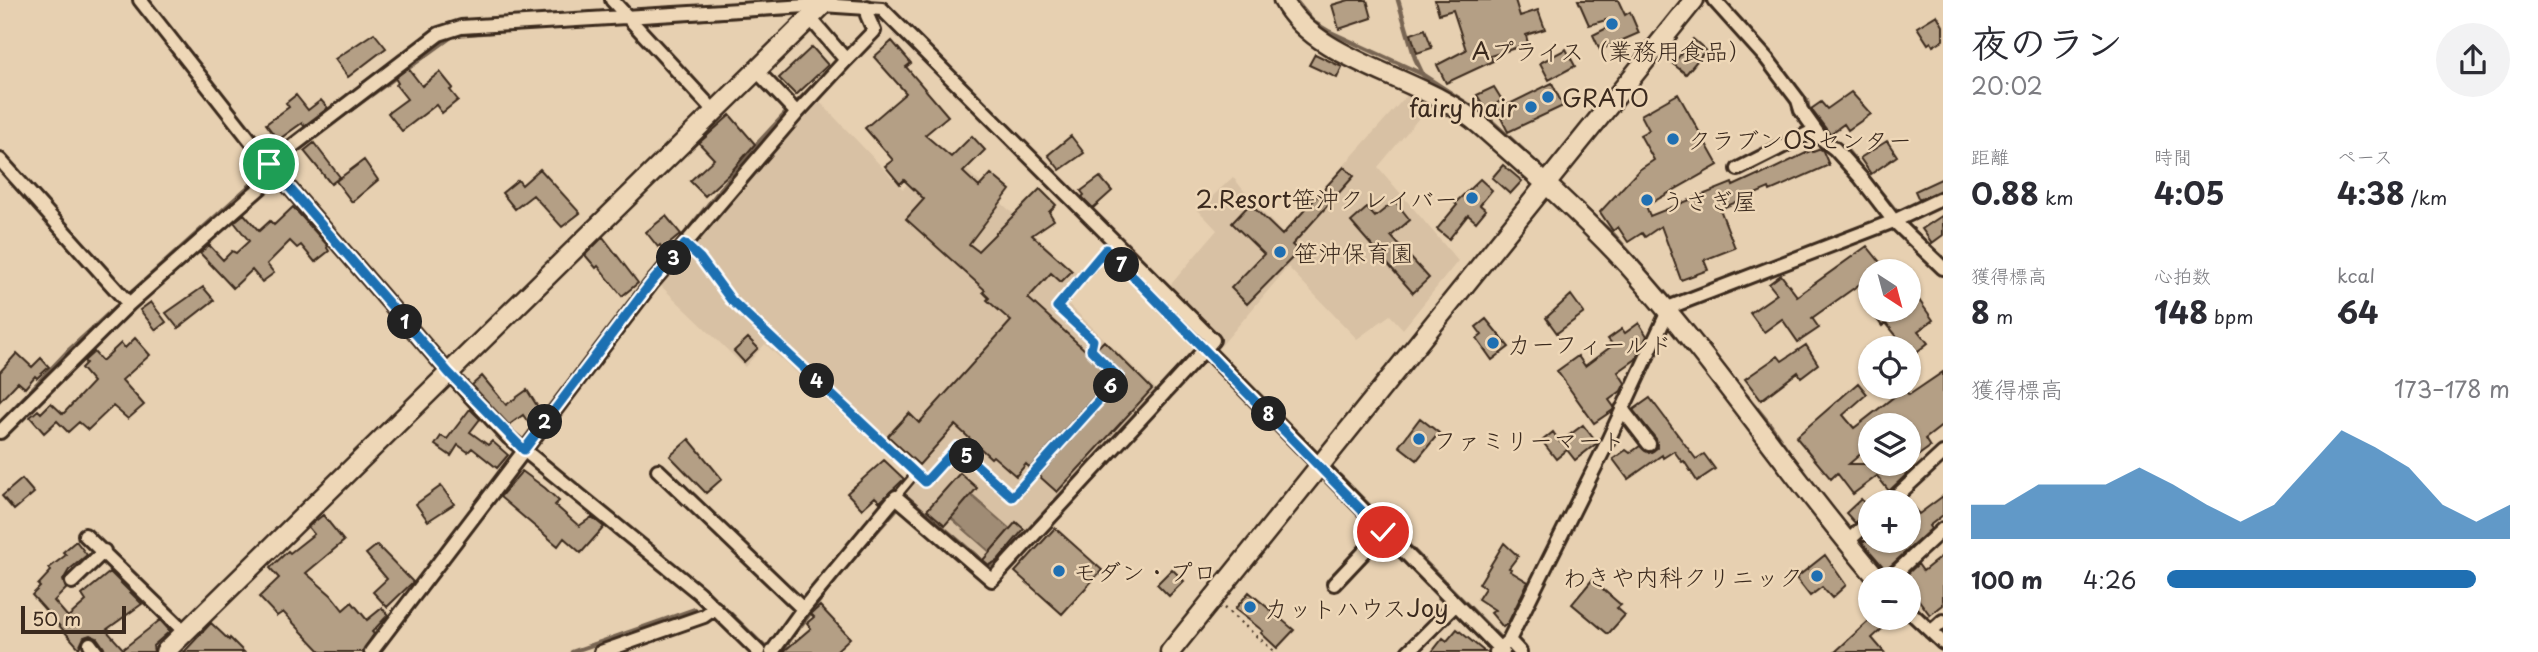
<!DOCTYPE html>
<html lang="ja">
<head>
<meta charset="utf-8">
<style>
  body { margin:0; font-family:"Playpen Sans","Klee One",sans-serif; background:#f2f2f3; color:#2b2b33; height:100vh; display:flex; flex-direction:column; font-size:26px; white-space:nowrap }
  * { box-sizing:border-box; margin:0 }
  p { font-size:23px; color:#7c7c81 }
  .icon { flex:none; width:38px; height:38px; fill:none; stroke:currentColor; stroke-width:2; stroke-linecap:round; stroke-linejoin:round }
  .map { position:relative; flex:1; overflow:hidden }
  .panel { display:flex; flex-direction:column; background:#fff; width:595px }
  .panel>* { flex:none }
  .needle { width:46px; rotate:144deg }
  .buttons { position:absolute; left:1858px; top:259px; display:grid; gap:14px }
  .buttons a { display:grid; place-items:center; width:63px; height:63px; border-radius:50%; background:#fff; box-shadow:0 2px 5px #0004; font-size:35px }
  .scale { position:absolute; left:21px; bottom:18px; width:105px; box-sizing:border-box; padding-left:7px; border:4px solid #3b2a1e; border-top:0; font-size:19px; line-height:24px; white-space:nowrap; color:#3b2a1e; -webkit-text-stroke:5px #eed7b7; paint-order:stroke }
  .pin { position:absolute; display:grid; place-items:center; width:60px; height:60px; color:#fff; margin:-30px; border:4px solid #fff; border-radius:50%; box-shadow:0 2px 7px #0007 }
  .km { position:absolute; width:35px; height:35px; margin:-18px; border-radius:50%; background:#222; color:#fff; font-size:19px; line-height:35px; text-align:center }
  .round { display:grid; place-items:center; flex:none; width:74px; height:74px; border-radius:37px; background:#f2f2f3 }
  .headline { display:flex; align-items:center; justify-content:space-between; height:119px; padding:0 28px }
  h1 { font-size:38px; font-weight:700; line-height:52px }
  .stats { display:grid; grid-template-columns:repeat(3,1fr); gap:10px; height:119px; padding:7px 28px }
  .stats div { display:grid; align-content:center }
  .stats b { font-size:30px; font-weight:700 }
  .stats small { font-size:19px; font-weight:400 }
  .stats p { font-size:19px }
  .chart { height:196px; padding:14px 28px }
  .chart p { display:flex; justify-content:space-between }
  .chart svg { width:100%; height:126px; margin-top:7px; fill:#1f6fb2; opacity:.7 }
  ul { padding:0 28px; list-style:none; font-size:23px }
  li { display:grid; grid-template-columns:112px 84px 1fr; align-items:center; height:52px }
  li i { height:18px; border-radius:9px; background:#1f6fb2 }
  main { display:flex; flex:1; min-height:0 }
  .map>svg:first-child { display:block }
  .built { fill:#d8c1a4 }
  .water { fill:#a08c74; stroke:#786552; stroke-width:2 }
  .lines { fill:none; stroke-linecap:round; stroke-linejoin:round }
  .stream { stroke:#786552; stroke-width:4.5 }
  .building { fill:#b49f85; stroke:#3b2a1e; stroke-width:2 }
  .lane-casing { stroke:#3b2a1e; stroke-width:11 }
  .street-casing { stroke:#3b2a1e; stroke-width:18 }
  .secondary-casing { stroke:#3b2a1e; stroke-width:23 }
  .path { stroke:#3b2a1e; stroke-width:2.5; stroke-dasharray:2 5; stroke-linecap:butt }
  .lane { stroke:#eed7b7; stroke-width:6 }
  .street { stroke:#eed7b7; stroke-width:12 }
  .secondary { stroke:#eed7b7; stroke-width:18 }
  .route-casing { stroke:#fff; stroke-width:14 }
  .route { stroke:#1f6fb2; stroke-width:9 }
  .poi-dot { fill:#1f6fb2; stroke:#eed7b7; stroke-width:2.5 }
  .labels { text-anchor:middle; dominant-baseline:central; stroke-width:5; stroke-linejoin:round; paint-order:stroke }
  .poi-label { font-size:24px; fill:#3b2a1e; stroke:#eed7b7; text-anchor:start }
</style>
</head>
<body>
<main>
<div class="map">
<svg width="1943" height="652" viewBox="0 0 1943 652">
  <rect width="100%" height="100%" fill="#e7d0b1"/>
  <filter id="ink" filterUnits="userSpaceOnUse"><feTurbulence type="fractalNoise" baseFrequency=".0143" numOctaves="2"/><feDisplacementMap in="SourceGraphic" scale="14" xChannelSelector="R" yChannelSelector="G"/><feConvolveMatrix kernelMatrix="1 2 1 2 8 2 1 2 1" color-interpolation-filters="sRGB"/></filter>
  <g filter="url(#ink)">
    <path class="built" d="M1407,95L1429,106L1378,167L1458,261L1403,329L1390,315L1357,339L1288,267L1221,346L1167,289L1217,230L1198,210L1233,177L1252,201L1301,252L1298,256L1302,251L1284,232Z
      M820,102L903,189L939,144L1077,274L1059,295L1156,389L995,564H988L905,494L915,481L765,344L745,367L659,284L681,264L749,180Z"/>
    <path class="water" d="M971,495L1010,529L990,552L951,518Z"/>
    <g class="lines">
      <path class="stream" d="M1295,0L1313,22L1328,31L1422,74
        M1398,0L1415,58L1423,75L1486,116L1525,152
        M877,20L880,16
        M646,22L808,13
        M1802,95L1807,101L1809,112
        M797,102L838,60
        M1817,122L1832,142L1844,147L1900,216
        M330,125L454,35L555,27
        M1570,195L1614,235L1671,300
        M1923,240L1943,258
        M667,256L758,143L785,114
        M1153,289L1205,341
        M131,293L266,171
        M1709,349L1771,426L1798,465
        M1201,355L1296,451
        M1264,401L1303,440
        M0,423L68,351L116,307
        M1340,476L1503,641
        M1348,503L1372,528
        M1384,541L1443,601
        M850,562L907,497L987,565H996L1197,348
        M1909,602L1928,619
        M201,605L297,510
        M720,607L729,612L765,647
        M1459,617L1487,646
        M153,652L162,643
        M572,652L695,609
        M781,652L844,568"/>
    </g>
    <path class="building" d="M1349,0H1367L1372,18L1339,29L1332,5Z
      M1435,0H1515L1520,16L1538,10L1545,29L1526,35L1528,44L1490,56L1493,61L1446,83L1437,65L1466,50L1453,10L1439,14Z
      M1578,0H1618L1625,15L1630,12L1639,33L1600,50L1593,35L1609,27L1606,20L1589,25Z
      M1937,15L1943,26V40L1933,46L1931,42L1928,44L1917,27Z
      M1425,29L1432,48L1417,53L1411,34Z
      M374,33L386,48L348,77L335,59Z
      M1693,39L1706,50L1686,74L1673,64Z
      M892,41L911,63L906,67L948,116L925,135L951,157L972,136L985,150L963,172L979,187L991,174L1010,190L969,244L978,251L1040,189L1056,205L1049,212L1054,220L1032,235L1072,271L1061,282L1051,273L1028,298L1085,350L1111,378L1030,468L1026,464L1016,476L993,456L991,458L955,425L919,465L888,436L909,413L919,423L1011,321L987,300L989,298L983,292L985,290L906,219L924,199L904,180L900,184L885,166L893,160L865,128L906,93L874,57Z
      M812,47L828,65L796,95L779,78Z
      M1566,49L1575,66L1549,80L1540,63Z
      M1315,54L1342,67L1337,78L1309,65Z
      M408,68L422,86L440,72L453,88L450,90L458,100L442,113L436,105L402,131L388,113L407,99L396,85L398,83L395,78Z
      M1552,83L1563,106L1508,132L1497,110Z
      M1494,87L1502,100L1486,110L1477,95Z
      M1851,92L1871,114L1848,130L1844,124L1830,134L1811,109L1821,102L1827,109Z
      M1678,94L1718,165L1646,206L1650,216L1732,183L1733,186L1759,174V176L1812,150L1813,152L1821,149L1823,151L1829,165L1770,191L1769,188L1720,209L1735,248L1704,260L1708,270L1681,280L1661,226L1645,237L1642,233L1628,242L1618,227L1613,231L1600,212L1639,170L1654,160L1640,135L1649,130L1641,115Z
      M296,95L308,110L321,100L328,108L304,126L302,123L278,140L266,124L289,107L286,103Z
      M730,115L755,144L730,173L705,196L690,181L714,159L699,143Z
      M1071,136L1084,153L1060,170L1048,155Z
      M1887,141L1897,156L1871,174L1860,158Z
      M314,143L340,177L331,184L304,151Z
      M364,160L378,180L352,202L336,181Z
      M1503,165L1522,181L1510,194L1492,178Z
      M1344,167L1354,176L1292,245L1299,251L1247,304L1231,288L1264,254L1232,223L1250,204L1282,235Z
      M540,169L580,213L562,227L533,195L515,209L502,193L518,180L522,185Z
      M1100,177L1112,191L1093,208L1082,197L1084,195L1081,191Z
      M1943,178V189L1919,200L1915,191Z
      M1480,179L1492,190L1480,205L1486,210L1476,222L1468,215L1449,239L1437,229L1457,205L1455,203Z
      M1395,201L1410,220L1391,236L1429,278L1413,293L1351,222L1367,208L1375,217Z
      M293,207L328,246L327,248L329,251L315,262L301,245L297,248L290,241L267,264L274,273L262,282L252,270L233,288L200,253L209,245L223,260L232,251L236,253L249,241L234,222L244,214L259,231L270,221L274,225Z
      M1943,215V235L1932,243L1922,229Z
      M666,216L681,234L663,249L660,245L658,247L646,232Z
      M603,237L638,283L622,296L598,266L596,268L585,255Z
      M1867,246L1887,271H1871V276L1812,318L1819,328L1798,342L1782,319L1764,332L1750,313L1777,294L1769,284L1781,275L1797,296Z
      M1909,286L1933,320L1918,331L1928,343L1909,358V348H1888L1899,339L1886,323L1882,326L1873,314L1878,310H1909Z
      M203,287L214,300L178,328L166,313Z
      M1571,295L1584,313L1557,333L1546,318Z
      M151,302L166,322L156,330L140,310Z
      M1486,319L1509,347L1492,360L1477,339L1482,335L1476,327Z
      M1639,323L1647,336L1643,344L1636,349L1639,353L1636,359L1618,372L1625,383L1621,391L1609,400L1614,407L1613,410L1594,423L1557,371L1578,356L1585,366L1613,345L1608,339L1622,329L1625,333Z
      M135,338L150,355L122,380L144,405L128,419L113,406L88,430L79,422L68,432L57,421L44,433L30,417L38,410L41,413L51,403L63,414L93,382L81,368L86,363L84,361L94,352L102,361L121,343L125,348Z
      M748,338L758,348L744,362L734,351Z
      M1104,341L1152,389L1057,492L1039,476L1124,380L1123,374L1097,348Z
      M1806,345L1818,364L1801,377L1798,372L1761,400L1745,379L1778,356L1782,361Z
      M17,353L32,367L41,358L49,367L37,378L35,376L25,388L18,382L0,401V372Z
      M1943,372V425L1925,439L1930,447L1909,462V425H1871V445L1849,464H1899L1907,474L1889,491L1877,476L1853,494L1837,473L1831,479L1796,437L1858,383L1867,394L1843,415L1854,428L1904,389L1909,395Z
      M482,376L506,405L527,390L541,412L528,422L523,415L509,425L472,385Z
      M1650,398L1696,459L1704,454L1715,469L1697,481L1684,461L1682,462L1674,451L1663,458L1662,455L1628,479L1613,459L1626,450L1630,453L1640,446L1649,453L1657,448L1656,439L1633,410Z
      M470,409L480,419L470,432L488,445L492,441L508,455L497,468L472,448L468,452L458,445L451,456L435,445L441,436L447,439Z
      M1420,418L1439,433L1417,460L1399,446Z
      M1583,425L1597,443L1575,460L1567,450L1556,459L1542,441L1553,432L1560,442Z
      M689,439L722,479L706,493L670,456Z
      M884,460L904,479L880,502L875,497L862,509L847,493Z
      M522,471L545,488L559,501L555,505L579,526L592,517L604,527L581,553L564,538L558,546L500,497Z
      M960,473L977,488L945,525L927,510Z
      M22,479L34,493L14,510L2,496Z
      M441,486L454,504L428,521L416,504Z
      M1943,496V515L1929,526L1931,529L1886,570L1861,541H1909V503L1919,514Z
      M1861,499L1871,511L1855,523L1846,513Z
      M323,515L344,541L306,573L331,595L343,610L352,602L367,620L382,608L388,615L372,632L374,634L362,652H321L283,612L277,616L259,597L279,578L270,568L288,551L290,553L314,534L308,527Z
      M1016,522L1024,529L997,561L989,565L983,560Z
      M1055,528L1102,570L1062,614L1015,572Z
      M76,541L87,555L69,570L63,580L66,589L54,601L68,617L86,601L82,595L110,572L142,604L106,630L123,649L160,620L170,631L153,646L154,652H107L97,638L90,635L84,637L79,648L32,595L40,587L38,585L51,571L49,568L66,555L63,552Z
      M1504,543L1518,556L1509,568L1511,569L1510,571L1528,582L1508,623L1503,627L1491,613L1495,610L1478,599L1485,588L1479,584Z
      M377,545L413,582L387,607L373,592L387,579L366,554Z
      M1825,555L1846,585L1832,598L1822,587L1810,596L1796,578Z
      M1943,555V605L1930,615L1918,599L1916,601L1909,594V579H1902L1918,564L1923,571Z
      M1172,569L1184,581L1169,596L1157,584Z
      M1592,580L1621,605L1617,608L1625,615L1608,634L1572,604Z
      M1249,592L1294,630L1277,648L1261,633L1263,631L1235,609Z
      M820,606L850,638L835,652H783L811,628L807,623L814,617L811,614Z
      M1872,618H1894L1872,638L1884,652H1835Z
      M211,623L229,640L230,638L244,652H184Z
      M1457,629L1485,652H1432L1443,638L1447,641Z"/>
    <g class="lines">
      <defs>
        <path id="lane" d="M686,244L700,258L731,300L925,482L957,447L1012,497L1119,378L1091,350L1093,340L1057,308L1106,249L1205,349
          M896,497L916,473"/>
        <path id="street" d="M140,0L269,164L449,373L508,437L699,593L759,652
          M612,0L715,112
          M1714,0L1767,59L1798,100L1801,110L1821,138L1835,149L1861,178L1894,221L1943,268
          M846,60L874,31L867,15V7
          M797,113L846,60L810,18
          M0,160L129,304
          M269,164L439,34L461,27L822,5L882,9L1213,340L1205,349
          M1738,169L1815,130
          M1622,409L1649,444
          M0,432L129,304L277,173
          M658,470L803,609
          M1890,502L1943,453
          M85,535L185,632
          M1847,542L1871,520
          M1889,579L1943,529
          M72,582L104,551
          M1334,584L1383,532
          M1909,611L1943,643
          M1931,632L1943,621
          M1509,640L1520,652
          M90,644L96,652
          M371,652L651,284L797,113L757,71
          M601,652L704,616L715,608
          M772,652L803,609L896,497L992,580L1205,349L1503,652
          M1408,652L1455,605
          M1496,652L1509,640L1605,447L1670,307L1894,221L1943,198"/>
        <path id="secondary" d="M1283,0C1317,64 1424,76 1481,126C1531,170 1582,215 1627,264C1717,364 1791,477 1878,579
          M165,652L828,0
          M1170,652L1694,0"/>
      </defs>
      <use href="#lane" class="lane-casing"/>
      <use href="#street" class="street-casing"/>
      <use href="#secondary" class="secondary-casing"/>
      <path class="path" d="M1224,608L1275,652"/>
      <use href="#lane" class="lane"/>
      <use href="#street" class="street"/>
      <use href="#secondary" class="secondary"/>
    </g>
  </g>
  <g class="lines" filter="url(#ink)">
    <defs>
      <path id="route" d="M269,164L449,373L524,450L650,284L685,244L700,258L731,300L925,482L957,447L1012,497L1119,378L1091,350L1093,340L1057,307L1106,249L1383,532"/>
    </defs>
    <use href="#route" class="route-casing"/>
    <use href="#route" class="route"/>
  </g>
  <g class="poi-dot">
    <circle cx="1612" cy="24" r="7"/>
    <circle cx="1548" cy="97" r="7"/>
    <circle cx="1531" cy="107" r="7"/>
    <circle cx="1673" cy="139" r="7"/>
    <circle cx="1472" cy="198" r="7"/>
    <circle cx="1647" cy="200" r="7"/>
    <circle cx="1280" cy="252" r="7"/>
    <circle cx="1493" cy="343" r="7"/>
    <circle cx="1419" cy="439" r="7"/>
    <circle cx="1059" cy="571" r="7"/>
    <circle cx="1817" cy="576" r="7"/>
    <circle cx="1250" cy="607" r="7"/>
  </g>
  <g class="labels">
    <g class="poi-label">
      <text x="1612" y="50" text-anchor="middle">Aプライス（業務用食品）</text>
      <text x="1562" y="97">GRATO</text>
      <text x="1517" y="107" text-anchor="end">fairy hair</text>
      <text x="1687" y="139">クラブンOSセンター</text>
      <text x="1458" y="198" text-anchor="end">2.Resort笹沖クレイバー</text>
      <text x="1661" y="200">うさぎ屋</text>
      <text x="1294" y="252">笹沖保育園</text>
      <text x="1507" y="343">カーフィールド</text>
      <text x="1433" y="439">ファミリーマート</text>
      <text x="1073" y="571">モダン・プロ</text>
      <text x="1803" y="576" text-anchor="end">わきや内科クリニック</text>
      <text x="1264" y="607">カットハウスJoy</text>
    </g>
  </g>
</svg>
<div class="buttons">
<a><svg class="needle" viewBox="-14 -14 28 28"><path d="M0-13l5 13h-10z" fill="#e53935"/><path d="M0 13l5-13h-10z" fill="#7c7c81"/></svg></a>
<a><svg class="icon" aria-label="locate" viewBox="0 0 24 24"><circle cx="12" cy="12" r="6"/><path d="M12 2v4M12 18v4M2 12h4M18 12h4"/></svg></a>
<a><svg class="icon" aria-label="layers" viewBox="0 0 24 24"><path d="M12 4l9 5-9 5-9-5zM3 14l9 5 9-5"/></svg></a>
<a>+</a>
<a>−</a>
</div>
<div class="scale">50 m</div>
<div class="pin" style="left:269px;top:164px;background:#1e9e55"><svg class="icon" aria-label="arrive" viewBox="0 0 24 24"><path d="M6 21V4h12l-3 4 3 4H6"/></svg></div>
<div class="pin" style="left:1383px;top:532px;background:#d93025"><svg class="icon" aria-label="check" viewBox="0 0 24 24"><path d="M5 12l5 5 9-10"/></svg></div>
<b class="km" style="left:405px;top:322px">1</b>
<b class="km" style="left:545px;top:422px">2</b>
<b class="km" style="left:674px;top:258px">3</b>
<b class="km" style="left:817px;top:381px">4</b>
<b class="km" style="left:967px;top:456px">5</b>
<b class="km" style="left:1111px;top:386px">6</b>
<b class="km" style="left:1122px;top:265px">7</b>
<b class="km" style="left:1269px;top:414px">8</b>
</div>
<section class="panel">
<div class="headline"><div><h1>夜のラン</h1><p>20:02</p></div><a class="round"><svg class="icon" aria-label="share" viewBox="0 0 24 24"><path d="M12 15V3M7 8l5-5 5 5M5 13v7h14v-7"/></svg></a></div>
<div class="stats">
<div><p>距離</p><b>0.88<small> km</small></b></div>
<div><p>時間</p><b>4:05</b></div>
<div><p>ペース</p><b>4:38<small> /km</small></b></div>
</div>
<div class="stats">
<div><p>獲得標高</p><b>8<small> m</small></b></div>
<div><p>心拍数</p><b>148<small> bpm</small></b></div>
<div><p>kcal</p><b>64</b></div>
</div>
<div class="chart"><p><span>獲得標高</span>173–178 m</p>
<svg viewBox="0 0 160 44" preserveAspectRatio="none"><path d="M0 44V32L10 32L20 25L30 25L40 25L50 19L60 25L70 32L80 38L90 32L100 19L110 6L120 12L130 19L140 32L150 38L160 32V44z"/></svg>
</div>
<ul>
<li><b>100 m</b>4:26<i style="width:90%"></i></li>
</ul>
</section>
</main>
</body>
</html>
